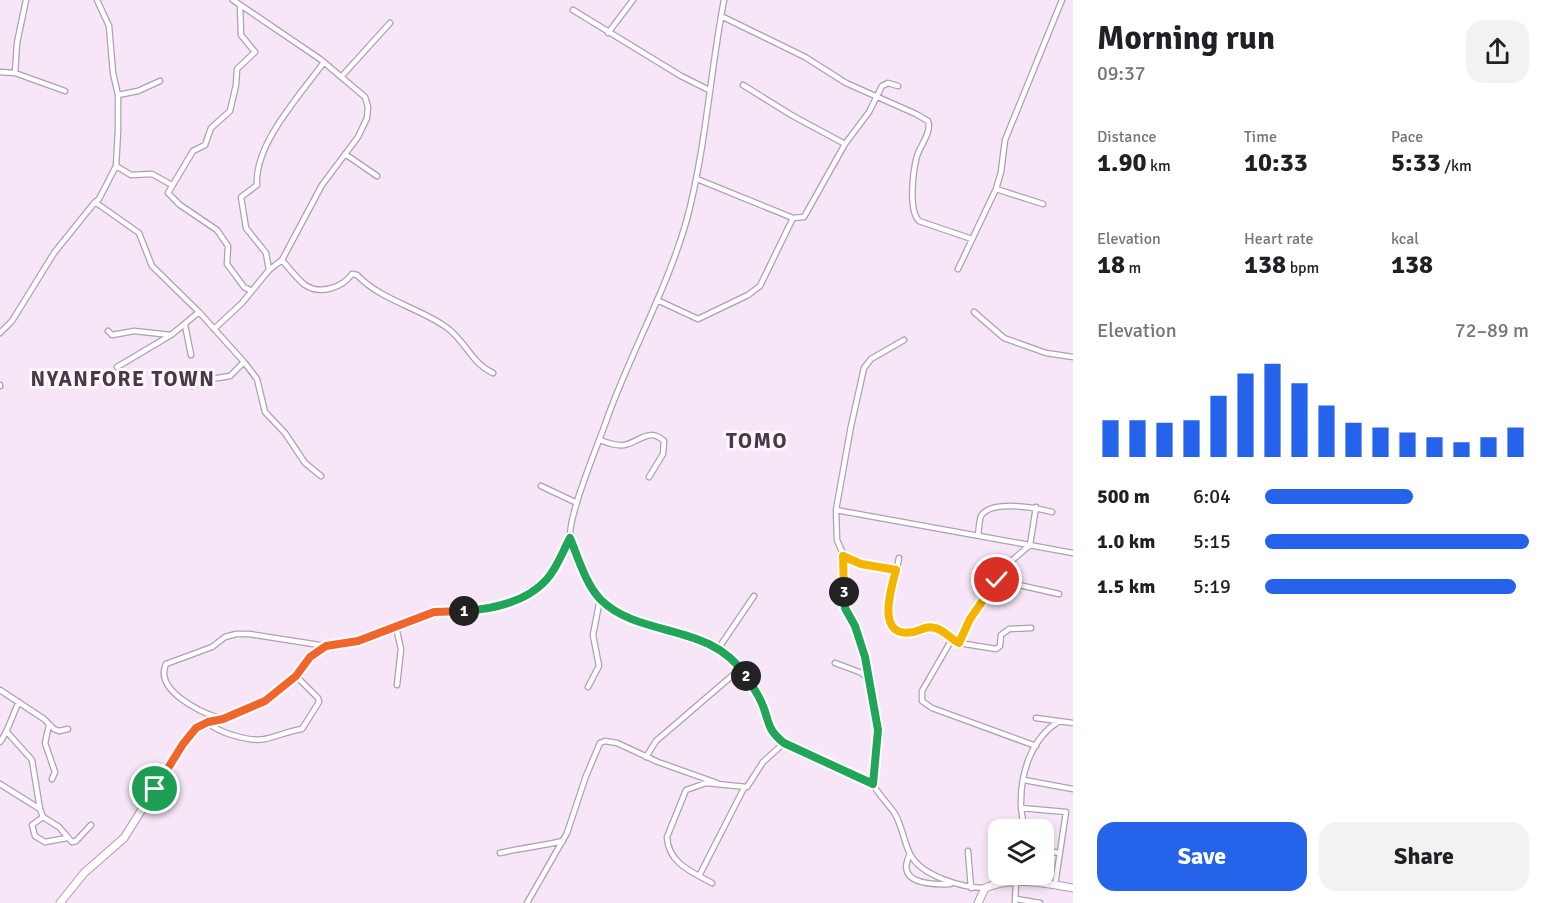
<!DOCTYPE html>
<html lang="en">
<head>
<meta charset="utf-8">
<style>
  body { margin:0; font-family:Signika,sans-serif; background:#f2f2f2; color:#202124; height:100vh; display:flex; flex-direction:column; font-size:22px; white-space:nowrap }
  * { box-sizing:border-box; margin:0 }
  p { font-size:20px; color:#757577 }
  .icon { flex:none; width:33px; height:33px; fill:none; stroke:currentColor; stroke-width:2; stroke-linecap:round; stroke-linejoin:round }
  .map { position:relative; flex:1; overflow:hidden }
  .drawer { display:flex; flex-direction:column; background:#fff; width:480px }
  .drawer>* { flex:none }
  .fabs { position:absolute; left:988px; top:819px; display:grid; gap:12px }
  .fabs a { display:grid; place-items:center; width:66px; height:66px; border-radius:12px; background:#fff; box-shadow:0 3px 9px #0003; font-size:30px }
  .pin { position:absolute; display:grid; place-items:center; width:51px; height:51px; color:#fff; margin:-26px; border:3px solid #fff; border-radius:50%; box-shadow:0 2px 6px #0007 }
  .km { position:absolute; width:30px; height:30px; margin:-15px; border-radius:50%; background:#222; color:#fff; font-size:16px; line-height:30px; text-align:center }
  .round { display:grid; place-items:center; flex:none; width:63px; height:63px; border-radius:18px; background:#f2f2f2 }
  .overview { display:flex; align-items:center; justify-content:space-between; height:102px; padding:0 24px }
  h1 { font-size:33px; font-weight:700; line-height:45px }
  .figures { display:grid; grid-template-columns:repeat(3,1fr); gap:9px; height:102px; padding:6px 24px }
  .figures div { display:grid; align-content:center }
  .figures b { font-size:26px; font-weight:700 }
  .figures small { font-size:16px; font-weight:400 }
  .figures p { font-size:16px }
  .chart { height:168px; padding:12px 24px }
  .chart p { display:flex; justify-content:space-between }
  .chart svg { width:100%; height:108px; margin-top:6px; stroke:#2563eb; stroke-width:6 }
  .button { display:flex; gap:12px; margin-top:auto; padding:12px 24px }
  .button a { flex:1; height:69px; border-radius:18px; background:#2563eb; color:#fff; font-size:24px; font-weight:700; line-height:69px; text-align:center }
  .button a+a { background:#f2f2f2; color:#202124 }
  ul { padding:0 24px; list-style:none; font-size:20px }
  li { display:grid; grid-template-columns:96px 72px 1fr; align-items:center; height:45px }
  li i { height:15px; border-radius:8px; background:#2563eb }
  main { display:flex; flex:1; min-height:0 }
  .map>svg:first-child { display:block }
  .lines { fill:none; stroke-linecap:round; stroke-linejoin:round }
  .street-casing { stroke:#af9fb0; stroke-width:7 }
  .secondary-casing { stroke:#af9fb0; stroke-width:9 }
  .street { stroke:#fff; stroke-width:4.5 }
  .secondary { stroke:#fff; stroke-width:7 }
  .split-1-casing { stroke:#fff; stroke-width:12 }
  .split-2-casing { stroke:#fff; stroke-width:12 }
  .split-3-casing { stroke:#fff; stroke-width:12 }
  .split-4-casing { stroke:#fff; stroke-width:12 }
  .split-1 { stroke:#f0652b; stroke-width:8 }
  .split-2 { stroke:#22a559; stroke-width:8 }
  .split-3 { stroke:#22a559; stroke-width:8 }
  .split-4 { stroke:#f5b400; stroke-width:8 }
  .labels { text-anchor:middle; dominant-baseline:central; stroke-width:6; stroke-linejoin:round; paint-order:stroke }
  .district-label { font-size:21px; font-weight:bold; letter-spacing:1.5px; fill:#473a48; stroke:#fef7fe }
</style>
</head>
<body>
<main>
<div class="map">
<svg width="1073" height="903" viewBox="0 0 1073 903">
  <rect width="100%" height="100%" fill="#f7e6f7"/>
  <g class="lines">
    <defs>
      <path id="street" d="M26,0L17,43L15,73L65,91
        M97,0L109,26L113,73L118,95V131L116,166L99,199L95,202L139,233L152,266L199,312L244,362L257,379L265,412L285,433L305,463L321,476
        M724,0C710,73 706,147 687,219C668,287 632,350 608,416C601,438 564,523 571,541C578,559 586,583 599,598C628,631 693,626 729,658C744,670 755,687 763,705C771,725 765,728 784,743L873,784C879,796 888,803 895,814C902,826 904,842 910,854C921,876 963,888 985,888
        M240,5L241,35L255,52L237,69L236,85L230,111L211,128L205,145L193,151L168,193L180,205L217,230L228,246L227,264L244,287L252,291
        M573,10L681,76L709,90
        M721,16L805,57L846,83L916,114L928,121C932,132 920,146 917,156C913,171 908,210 919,221L972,239
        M608,33L633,0
        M0,72L15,73
        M341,77L390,23
        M743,85L793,116L845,144
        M118,95L138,91L160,81
        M345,154L377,176
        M116,166L131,175L152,174L172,185
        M697,179L793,218L804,217L845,144L869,112L882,86L888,83L898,86
        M996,189L1043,204
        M282,260C289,268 296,278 305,285C320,295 342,288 352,274L357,275C382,301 418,307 446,327C465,340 471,363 493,373
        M958,269L996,189L1001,172L1005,140L1062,0
        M269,270L266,253L246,228L241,197L257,185C254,144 301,94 324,62
        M657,300L698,319L748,295L760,286L793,218
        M974,312L1004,338L1046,353L1073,357
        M185,325L191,355
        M214,329L242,303L269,270L282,260L322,185L358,137L367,118L368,107L365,97L320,59L233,0
        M108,331L112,335L134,331L171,335
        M0,333L12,321L54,253L95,202
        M117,367L171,335L199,312
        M178,380L192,386L212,379L230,376L244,362
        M0,385V386
        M600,440C608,443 615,446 624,445C640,442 648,427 664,441L663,454L649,477
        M541,486L577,503
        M836,510L1073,553
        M978,535C979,529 979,521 981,516C991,499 1038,508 1052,512
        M844,556L861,564L896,570
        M899,558L888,612V618L894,629L910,633L928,627L936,628L959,643L996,649L1000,646L1001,635L1009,629L1031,628
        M997,580L1059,594
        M396,627L401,649L397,685
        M952,639L922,691V701L932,708L1036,746
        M959,643L970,619L1009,563L1030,545L1036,507
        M718,649L754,596
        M835,663L862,673L867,679
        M588,687L599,666L593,635L600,599
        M0,690L44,719L54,729L59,731L68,729
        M219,718C200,712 154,690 166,664L212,647L225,637L236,634H249L326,646
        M1036,718L1073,723
        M208,722C217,733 251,742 265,739C278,736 289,731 302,729L319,702L318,698L296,676
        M49,725L45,743L55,772L52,779
        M7,732L32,760L40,809
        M0,742C9,730 12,715 19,702
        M646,757L656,741L741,668
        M1024,780L1073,789
        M0,784L40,809L43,817L59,827L72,842L76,841L91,825
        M873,784L878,730L862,646L855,626L845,608L844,556L837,540L836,510L851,426L864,368L871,359L904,340
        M1021,808L1066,812L1055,885
        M43,817L32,825L35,836L45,842L67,838
        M1024,830C1024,820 1020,811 1021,801C1021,772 1032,738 1058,722
        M1044,850L1059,853
        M968,851L971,888
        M500,853C521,848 542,846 563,841
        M910,854C895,883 929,885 950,884
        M699,876L744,788
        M712,883C692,872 668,863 667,837L686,790L706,783L747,787L763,762L784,743
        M1016,899L1040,903
        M527,903L567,833L586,776L600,743L605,741L617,743L658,762L717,783
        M1015,903L1016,882"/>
      <path id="secondary" d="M60,903L84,873L124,838L183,744L196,728L208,722L223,719L265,701L296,676L310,657L326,646L358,641L434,612L488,609L522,597L547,579L570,538
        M978,903L985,888C1012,876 1045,883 1073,888"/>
    </defs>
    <use href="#street" class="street-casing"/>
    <use href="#secondary" class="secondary-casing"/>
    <use href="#street" class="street"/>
    <use href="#secondary" class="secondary"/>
  </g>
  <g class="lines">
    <defs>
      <path id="split-1" d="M155,789L183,744L196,728L208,722L223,719L265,701L296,676L310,657L326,646L358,641L434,612L464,611"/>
      <path id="split-2" d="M464,611C493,609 527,602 547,579C557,568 563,551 570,538C578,557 586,585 601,600C641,639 709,621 746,676"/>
      <path id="split-3" d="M746,676C752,686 759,695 763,706C770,724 767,729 784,743L873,784L878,730L865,657L855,626L845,608L844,592"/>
      <path id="split-4" d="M844,592L843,556L861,564L896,570C891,589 875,639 913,632C921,631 926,625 935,628C944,630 951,639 959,643L970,619L997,580"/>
    </defs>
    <use href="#split-1" class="split-1-casing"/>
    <use href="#split-2" class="split-2-casing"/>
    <use href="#split-3" class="split-3-casing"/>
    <use href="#split-4" class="split-4-casing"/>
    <use href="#split-1" class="split-1"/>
    <use href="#split-2" class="split-2"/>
    <use href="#split-3" class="split-3"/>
    <use href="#split-4" class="split-4"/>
  </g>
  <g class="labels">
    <g class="district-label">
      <text x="123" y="379">NYANFORE TOWN</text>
      <text x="757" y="441">TOMO</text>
    </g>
  </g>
</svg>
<div class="fabs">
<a><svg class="icon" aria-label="layers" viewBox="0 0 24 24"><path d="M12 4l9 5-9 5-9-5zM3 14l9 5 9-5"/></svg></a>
</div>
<div class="pin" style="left:155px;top:789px;background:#1e9e55"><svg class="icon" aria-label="arrive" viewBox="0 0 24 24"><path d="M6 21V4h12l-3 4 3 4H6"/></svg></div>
<div class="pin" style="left:997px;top:580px;background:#d93025"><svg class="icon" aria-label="check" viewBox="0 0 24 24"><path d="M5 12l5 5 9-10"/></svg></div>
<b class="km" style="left:464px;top:611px">1</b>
<b class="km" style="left:746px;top:676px">2</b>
<b class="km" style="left:844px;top:592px">3</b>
</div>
<section class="drawer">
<div class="overview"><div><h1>Morning run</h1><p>09:37</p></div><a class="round"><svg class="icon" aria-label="share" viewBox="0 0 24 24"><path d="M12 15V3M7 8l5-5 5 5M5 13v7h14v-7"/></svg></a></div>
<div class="figures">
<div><p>Distance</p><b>1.90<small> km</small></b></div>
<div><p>Time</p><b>10:33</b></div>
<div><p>Pace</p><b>5:33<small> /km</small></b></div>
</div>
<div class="figures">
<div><p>Elevation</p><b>18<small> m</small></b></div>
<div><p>Heart rate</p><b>138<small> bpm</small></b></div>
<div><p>kcal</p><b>138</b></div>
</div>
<div class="chart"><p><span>Elevation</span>72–89 m</p>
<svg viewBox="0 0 160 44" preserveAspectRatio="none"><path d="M5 44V29M15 44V29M25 44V30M35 44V29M45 44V19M55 44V10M65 44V6M75 44V14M85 44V23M95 44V30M105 44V32M115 44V34M125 44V36M135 44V38M145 44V36M155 44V32"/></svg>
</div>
<ul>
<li><b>500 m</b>6:04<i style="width:56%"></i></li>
<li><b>1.0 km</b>5:15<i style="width:100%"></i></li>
<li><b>1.5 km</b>5:19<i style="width:95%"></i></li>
</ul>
<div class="button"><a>Save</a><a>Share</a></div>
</section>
</main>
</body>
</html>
